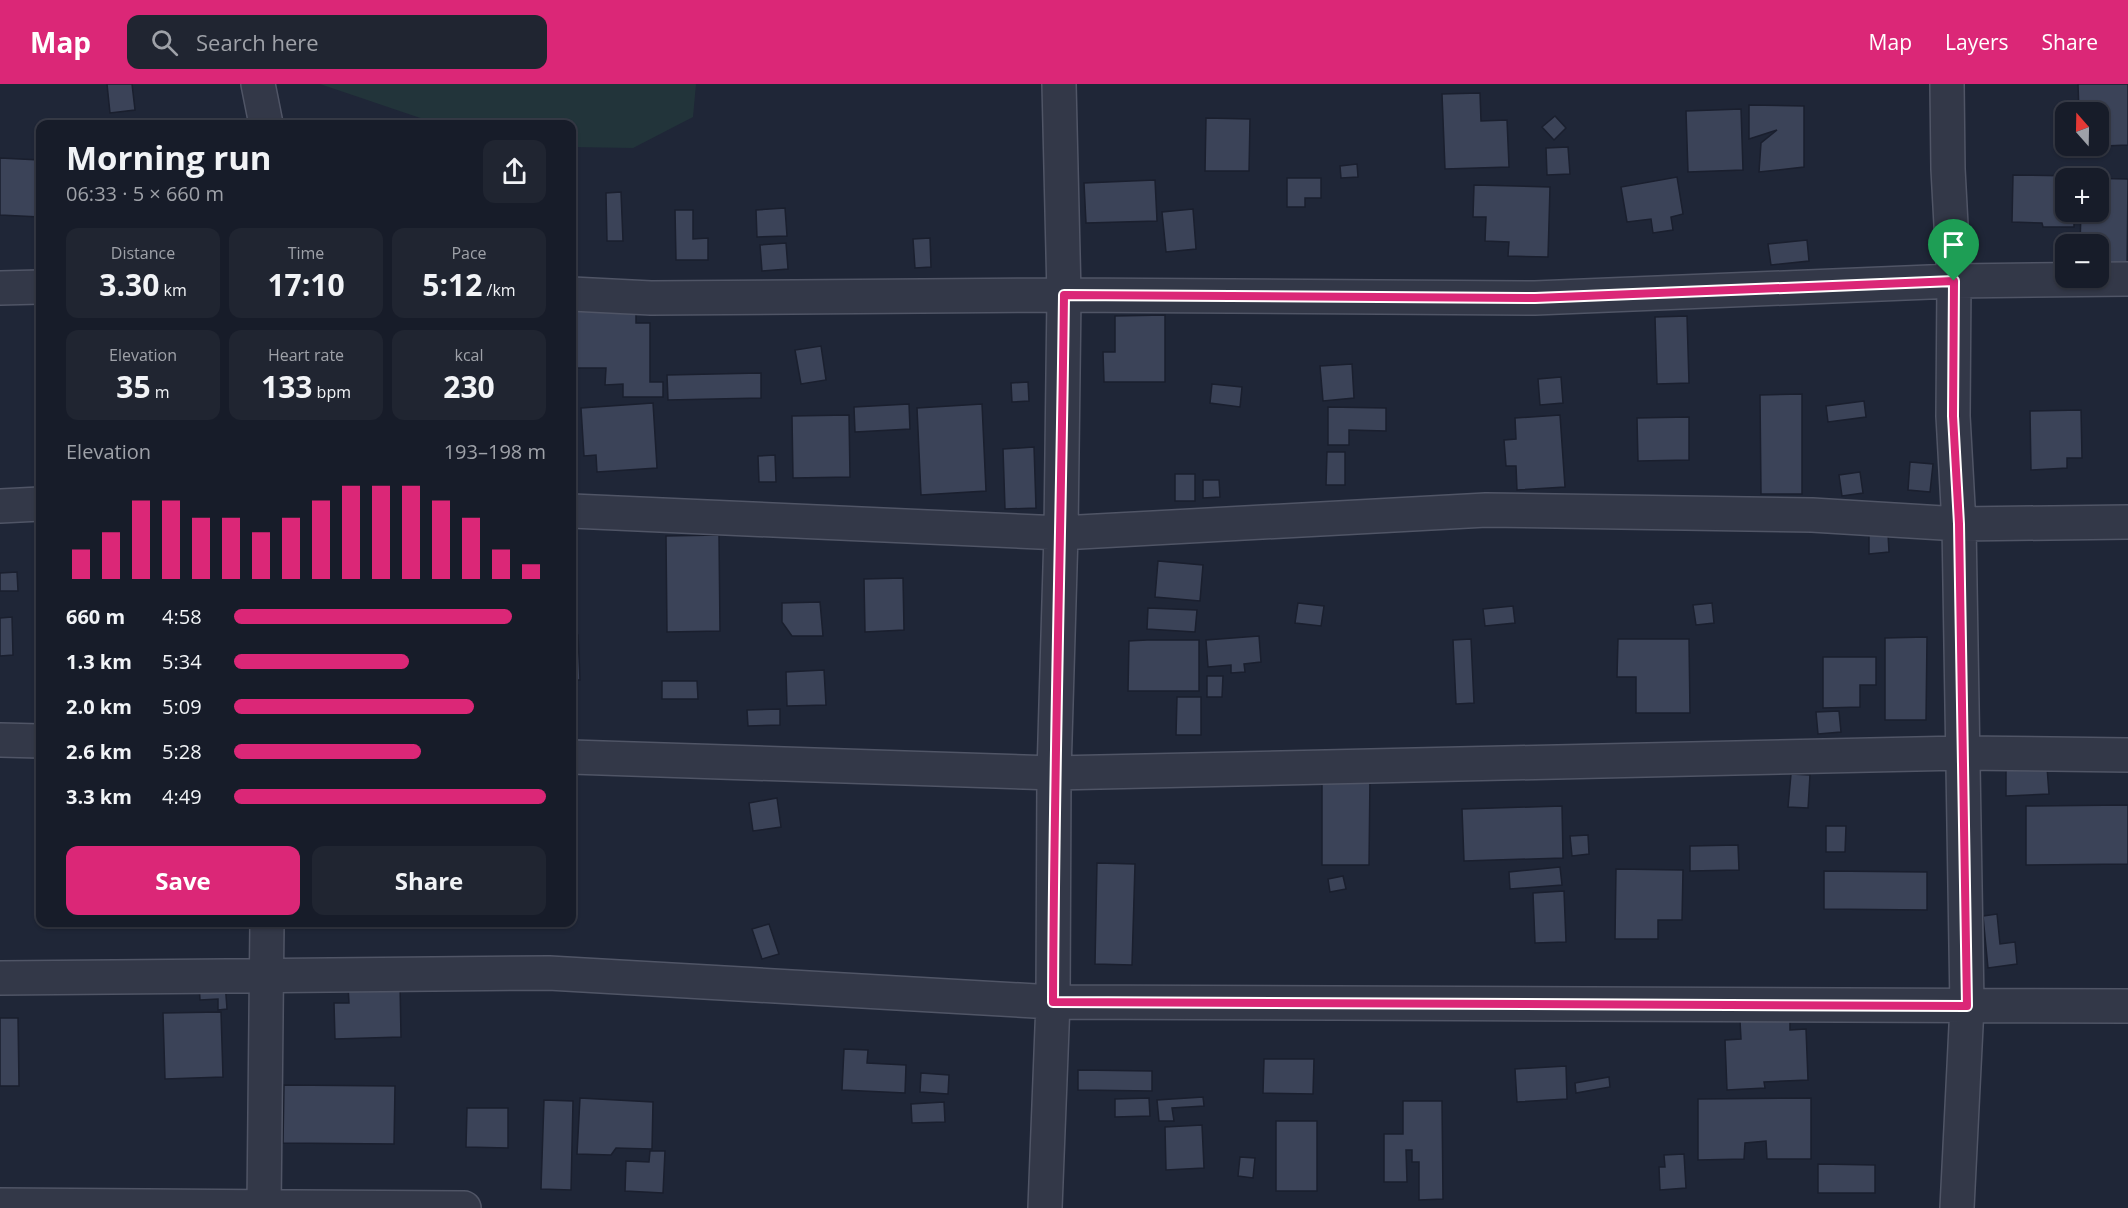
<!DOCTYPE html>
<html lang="en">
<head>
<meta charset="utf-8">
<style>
  body { margin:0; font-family:"Open Sans",sans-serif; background:#202531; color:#f1f3f6; height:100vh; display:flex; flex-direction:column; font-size:22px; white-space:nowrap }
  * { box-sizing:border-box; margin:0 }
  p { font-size:20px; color:#9ea1a8 }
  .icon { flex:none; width:33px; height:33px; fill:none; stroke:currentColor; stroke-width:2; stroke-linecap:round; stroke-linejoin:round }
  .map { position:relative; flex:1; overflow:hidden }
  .drawer { position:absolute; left:36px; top:36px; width:540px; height:807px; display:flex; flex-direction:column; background:#171c29; border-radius:12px; box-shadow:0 2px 4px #0004,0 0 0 2px #363a46 }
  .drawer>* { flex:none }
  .needle { width:39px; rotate:340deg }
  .controls { position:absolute; left:2055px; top:18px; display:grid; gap:12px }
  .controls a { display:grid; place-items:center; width:54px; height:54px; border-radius:12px; background:#171c29; box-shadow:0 2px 4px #0004,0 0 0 2px #363a46; font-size:30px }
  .pin { position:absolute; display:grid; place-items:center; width:51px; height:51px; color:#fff; margin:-62px -26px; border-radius:50% 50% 50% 0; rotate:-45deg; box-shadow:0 0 6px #0007 }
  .pin .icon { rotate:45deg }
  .round { display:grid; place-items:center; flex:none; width:63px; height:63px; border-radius:12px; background:#202531 }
  .summary { display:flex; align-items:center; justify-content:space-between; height:102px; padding:0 30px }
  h1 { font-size:33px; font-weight:700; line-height:45px }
  .stats { display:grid; grid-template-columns:repeat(3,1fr); gap:9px; height:102px; padding:6px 30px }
  .stats div { display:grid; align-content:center; border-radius:12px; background:#202531; text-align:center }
  .stats b { font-size:30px; font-weight:700 }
  .stats small { font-size:16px; font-weight:400 }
  .stats p { font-size:16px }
  .chart { height:168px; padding:12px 30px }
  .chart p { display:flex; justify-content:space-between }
  .chart svg { width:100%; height:108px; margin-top:6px; stroke:#db2777; stroke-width:6 }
  .action { display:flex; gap:12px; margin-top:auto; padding:12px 30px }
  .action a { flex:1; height:69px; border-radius:12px; background:#db2777; color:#fff; font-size:24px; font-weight:700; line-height:69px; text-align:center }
  .action a+a { background:#202531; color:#f1f3f6 }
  ul { padding:0 30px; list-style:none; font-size:20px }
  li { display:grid; grid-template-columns:96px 72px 1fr; align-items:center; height:45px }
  li i { height:15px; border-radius:8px; background:#db2777 }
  header { display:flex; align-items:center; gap:36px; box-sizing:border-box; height:84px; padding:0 30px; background:#db2777; color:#fff }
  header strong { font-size:28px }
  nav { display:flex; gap:33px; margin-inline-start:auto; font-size:21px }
  .search { width:420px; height:54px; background:#202531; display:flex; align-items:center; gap:15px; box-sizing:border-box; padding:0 21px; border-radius:12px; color:#9ea1a8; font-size:22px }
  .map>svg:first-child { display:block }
  .green { fill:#22343a }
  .building { fill:#3b4358; stroke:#1a1f2e; stroke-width:1.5 }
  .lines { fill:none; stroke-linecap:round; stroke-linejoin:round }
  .street-casing { stroke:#505566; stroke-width:36 }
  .street { stroke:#333848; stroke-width:33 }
  .route-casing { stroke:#fff; stroke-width:12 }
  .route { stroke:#db2777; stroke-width:8 }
</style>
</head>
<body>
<header>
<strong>Map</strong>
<div class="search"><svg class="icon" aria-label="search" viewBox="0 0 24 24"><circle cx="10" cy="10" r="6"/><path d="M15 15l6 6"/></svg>Search here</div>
<nav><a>Map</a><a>Layers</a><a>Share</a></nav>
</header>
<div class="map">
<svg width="2128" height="1124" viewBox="0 0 2128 1124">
  <rect width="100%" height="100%" fill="#1f2637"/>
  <path class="green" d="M320,0H696L693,33L633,64L572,63V40H438Z"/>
  <path class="building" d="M107,0H132L135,26L110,29Z
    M2078,0H2128V61L2080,63L2098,62V28H2079Z
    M1480,9L1481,37L1507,36L1509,83L1445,85L1442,10Z
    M1749,21L1804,22V83L1759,88L1761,59L1777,46L1749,55Z
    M1741,25L1743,86L1688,88L1686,27Z
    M1555,32L1566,44L1554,56L1542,43Z
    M1206,34L1250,35L1249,87H1205Z
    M1568,63L1570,90L1547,91L1546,64Z
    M0,74L40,76V133L0,131Z
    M1357,80L1358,93L1341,94L1340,82Z
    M2013,91L2075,92V94H2066V128H2074V143H2043L2042,139L2012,138Z
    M1677,93L1683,130L1671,133L1673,146L1653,149L1651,135L1627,138L1621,103Z
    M1287,94H1321V114H1305V123H1287Z
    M2082,94L2128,95L2127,193L2098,192V160H2080L2081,128H2098V94Z
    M1155,96L1157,137L1086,139L1084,99Z
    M1474,101L1550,103L1548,173L1508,172L1509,158L1485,157L1486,133H1473Z
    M621,108L623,157H607L606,109Z
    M785,124L787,152L757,153L756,126Z
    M1193,125L1196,165L1166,168L1162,128Z
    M675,126H693V155L708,154V176H676Z
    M930,154L931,183L915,184L913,155Z
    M1807,156L1809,177L1771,181L1768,160Z
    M786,159L788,185L762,187L760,161Z
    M572,222H636V239H650V298H663V313H623V300L605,301L606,284H572Z
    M1165,231V298H1104L1103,268H1115V232Z
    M1687,232L1689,299L1657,300L1655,233Z
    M821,262L826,296L801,300L795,266Z
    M1352,280L1354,314L1323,317L1320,282Z
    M761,289V314L668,316L667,291Z
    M1561,293L1563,319L1540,321L1538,295Z
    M1028,298L1029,317L1012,318L1011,299Z
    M1212,300L1242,303L1240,323L1210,319Z
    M1802,310V410H1761L1760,311Z
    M1864,317L1866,333L1828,338L1826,322Z
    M653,319L657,384L597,388L596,371L584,372L581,324Z
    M909,320L910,345L855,348L854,323Z
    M982,320L986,407L921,411L917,324Z
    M1328,323L1386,324V347L1349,346V361H1328Z
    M2081,326L2082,374H2067V384L2031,386L2030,327Z
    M849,331L850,393L793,394L792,332Z
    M1560,331L1565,403L1517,406L1516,382H1506L1504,356L1516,355L1515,334Z
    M1689,333V376L1638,377L1637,334Z
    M1034,363L1036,424L1005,425L1003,365Z
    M1327,368H1345V401H1326Z
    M775,371L776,398H759L758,372Z
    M1910,378L1933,380L1930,408L1908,406Z
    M1860,388L1863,409L1842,412L1839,391Z
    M1175,390H1195V417H1175Z
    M1203,396H1219L1220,413L1203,414Z
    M1888,450L1889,468L1869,470V451Z
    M719,451L720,547L667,548L666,452Z
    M1158,477L1203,481L1200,517L1155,513Z
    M17,488L18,507H0V489Z
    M903,494L904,546L865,548L864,495Z
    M820,518L823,552H792L782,538V519Z
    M1298,519L1324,522L1321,542L1295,539Z
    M1712,519L1714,539L1696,541L1693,521Z
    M1513,522L1515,539L1485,542L1483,525Z
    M1148,524L1197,526L1195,548L1147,545Z
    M12,533L13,571L0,572V534Z
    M572,551H578L580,596H572Z
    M1259,552L1261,578L1244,580L1245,588L1231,589V581L1208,583L1206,556Z
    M1927,553L1926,636H1885V554Z
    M1471,555L1474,619L1456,620L1453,556Z
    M1618,555H1689L1690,629H1636V593H1617Z
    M1147,556H1199V607H1128L1129,557Z
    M1823,573H1876V601H1860V623L1823,624Z
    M824,586L826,621L787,622L786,588Z
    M1207,592H1223L1222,613H1207Z
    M662,597H697L698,615H662Z
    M1177,613H1201V651H1176Z
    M780,625V641L748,642L747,626Z
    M1839,627L1841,648L1818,650L1816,628Z
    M2047,683L2049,710L2006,712V684Z
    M1791,690L1810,691L1808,724L1788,723Z
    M1322,692H1370L1369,781H1322Z
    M777,714L781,743L753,747L749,719Z
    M2128,721V780L2026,781V722Z
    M1562,722L1563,774L1464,777L1462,725Z
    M1826,742H1846L1845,768H1826Z
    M1588,751L1589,770L1572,772L1570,752Z
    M1738,761L1739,786L1690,787V762Z
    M1097,779L1135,780L1132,881L1095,880Z
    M1560,783L1562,801L1510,805L1509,788Z
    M1616,785L1683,786L1682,836H1658V855H1615Z
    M1824,787L1927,788V826L1824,825Z
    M1343,792L1346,805L1330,808L1328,795Z
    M1564,807L1566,858L1535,859L1533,809Z
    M1997,830L2000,860L2015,858L2017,880L1988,884L1983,832Z
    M769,840L779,870L762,875L752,845Z
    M225,898L227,925L218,926V915L200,916L199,899Z
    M400,900L401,953L335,955L334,919H349L348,902Z
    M221,928L223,993L165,995L163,929Z
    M0,934H18L19,1002H0Z
    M1790,934V946L1806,945L1808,996L1764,998L1765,1004L1727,1006L1725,956L1741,955L1740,937Z
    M844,965L868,966L867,979L906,981L905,1009L842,1006Z
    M1264,975H1314L1313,1010L1263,1009Z
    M1566,982L1567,1015L1517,1018L1515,985Z
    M1078,986L1152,987V1007L1078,1006Z
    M921,989L949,991L948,1010L920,1008Z
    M1609,993L1610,1003L1576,1009L1575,999Z
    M284,1001L395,1002L394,1060L283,1059Z
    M1203,1013L1204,1022L1172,1024L1174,1037H1159L1157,1016Z
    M580,1014L653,1018L652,1065L616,1064L611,1071L577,1070Z
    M1149,1014L1150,1032L1115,1033V1015Z
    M1811,1014V1075H1767L1766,1057L1745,1059L1744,1075L1698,1076V1015Z
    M544,1016L573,1017L571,1106L541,1105Z
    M1403,1017H1442L1443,1115L1419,1116V1078H1412V1066H1406L1407,1098H1384V1050H1403Z
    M944,1018L945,1038L912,1039L911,1020Z
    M467,1024H508V1064L466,1063Z
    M1276,1037H1317V1107H1276Z
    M1202,1041L1204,1084L1166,1086L1165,1043Z
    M650,1067H665L663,1109L625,1107L626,1077L649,1078Z
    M1684,1070L1686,1104L1660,1106L1659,1083H1665L1664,1071Z
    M1240,1073L1255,1074L1253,1094L1238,1092Z
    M1818,1080L1875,1081V1109H1818Z"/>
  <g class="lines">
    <defs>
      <path id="street" d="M258,0L266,40
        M1947,0L1948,85L1954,197L1953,332L1959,440L1967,922L1957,1124
        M0,204L40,203
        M572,210L651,214L1064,211L1535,214L1954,197L2128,195
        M0,422L40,420
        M572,427L1061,449L1486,426L1812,431L1959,440L2128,438
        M0,656L40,657
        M572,673L1054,689L1962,669L2128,671
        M0,894L549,889L1053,918L2128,922
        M0,1121L464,1124
        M264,1124L267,838
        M1045,1124L1053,918L1054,689L1061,449L1064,211L1059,0"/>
    </defs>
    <use href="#street" class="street-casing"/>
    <use href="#street" class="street"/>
  </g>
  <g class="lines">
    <defs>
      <path id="route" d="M1954,197L1953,332L1959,440L1967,922L1053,918C1054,682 1061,447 1064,211L1535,214Z"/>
    </defs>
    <use href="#route" class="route-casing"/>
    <use href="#route" class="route"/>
  </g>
</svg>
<div class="controls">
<a><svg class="needle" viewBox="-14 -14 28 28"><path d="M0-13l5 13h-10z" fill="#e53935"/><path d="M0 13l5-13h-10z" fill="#9ea1a8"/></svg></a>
<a>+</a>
<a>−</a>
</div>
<div class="pin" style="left:1954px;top:197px;background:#1e9e55"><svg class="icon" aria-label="arrive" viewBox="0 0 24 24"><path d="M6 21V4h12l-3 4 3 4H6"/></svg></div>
<section class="drawer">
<div class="summary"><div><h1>Morning run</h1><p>06:33 · 5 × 660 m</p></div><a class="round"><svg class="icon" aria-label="share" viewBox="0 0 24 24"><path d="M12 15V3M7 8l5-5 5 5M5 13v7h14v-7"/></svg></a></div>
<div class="stats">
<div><p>Distance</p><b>3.30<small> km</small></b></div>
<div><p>Time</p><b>17:10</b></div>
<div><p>Pace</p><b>5:12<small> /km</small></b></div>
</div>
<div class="stats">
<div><p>Elevation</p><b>35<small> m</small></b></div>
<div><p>Heart rate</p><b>133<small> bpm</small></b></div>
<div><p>kcal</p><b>230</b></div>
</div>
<div class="chart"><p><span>Elevation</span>193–198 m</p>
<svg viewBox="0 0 160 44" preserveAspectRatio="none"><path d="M5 44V32M15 44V25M25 44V12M35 44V12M45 44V19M55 44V19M65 44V25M75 44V19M85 44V12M95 44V6M105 44V6M115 44V6M125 44V12M135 44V19M145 44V32M155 44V38"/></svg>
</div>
<ul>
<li><b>660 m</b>4:58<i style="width:89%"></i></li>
<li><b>1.3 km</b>5:34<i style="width:56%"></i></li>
<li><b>2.0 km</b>5:09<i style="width:77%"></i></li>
<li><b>2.6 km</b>5:28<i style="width:60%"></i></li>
<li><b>3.3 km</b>4:49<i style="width:100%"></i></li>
</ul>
<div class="action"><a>Save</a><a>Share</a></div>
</section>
</div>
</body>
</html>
